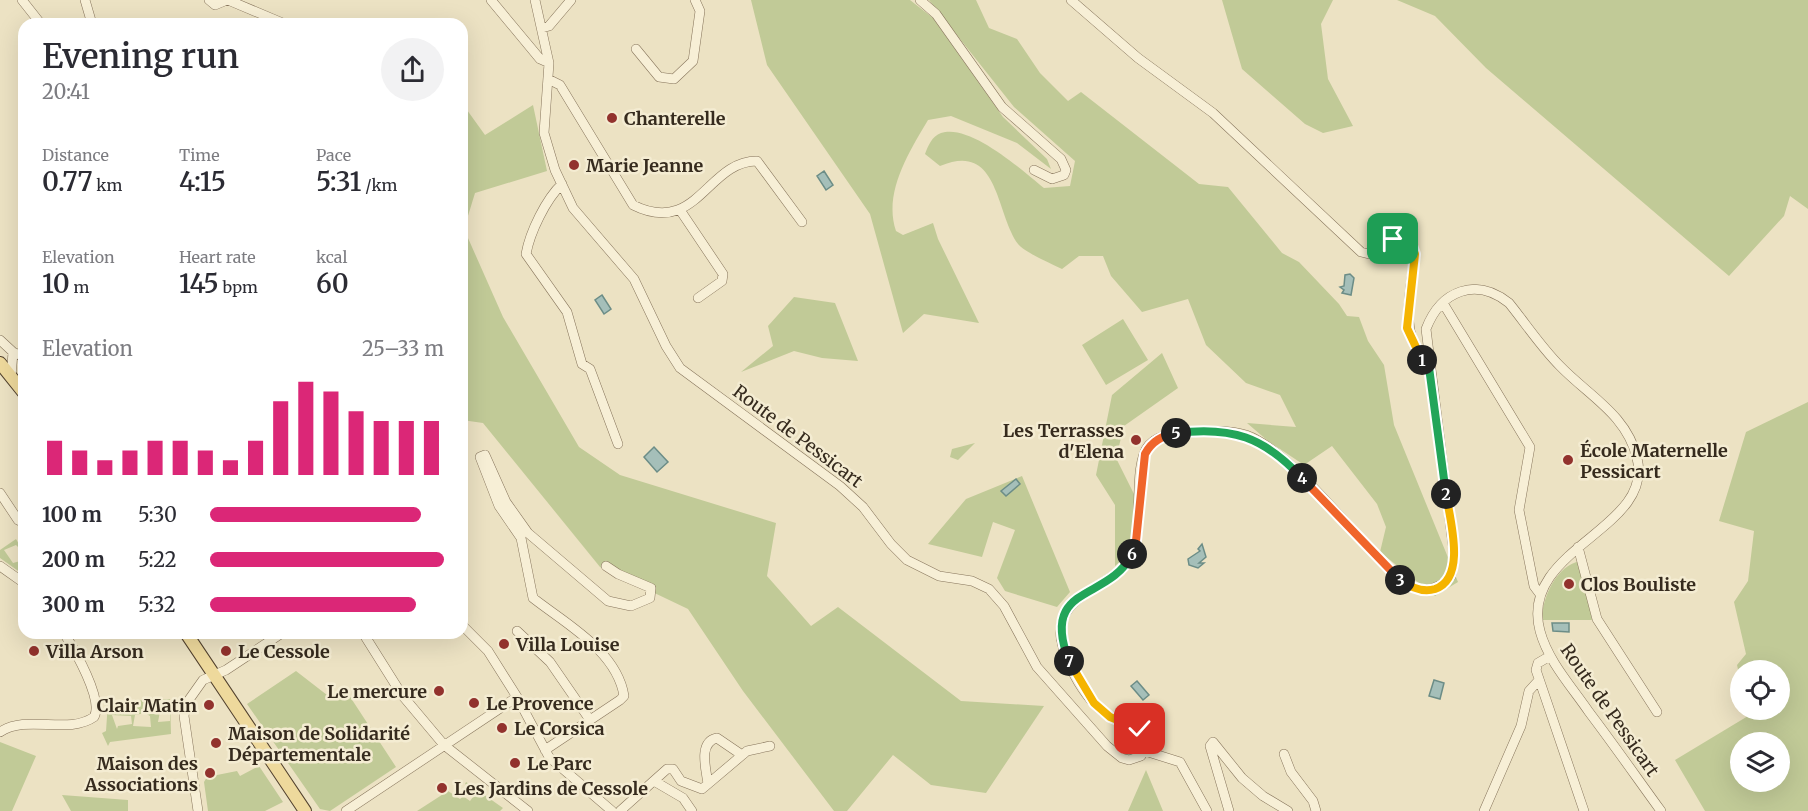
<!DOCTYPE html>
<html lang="en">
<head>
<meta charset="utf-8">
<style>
  body { margin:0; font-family:Merriweather,serif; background:#f2f2f3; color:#2b2b33; height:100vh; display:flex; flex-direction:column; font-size:22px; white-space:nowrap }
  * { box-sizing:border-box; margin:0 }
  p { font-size:20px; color:#7c7c81 }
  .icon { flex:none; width:33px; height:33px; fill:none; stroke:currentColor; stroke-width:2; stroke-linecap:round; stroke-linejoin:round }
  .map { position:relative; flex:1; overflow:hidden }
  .details { position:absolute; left:18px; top:18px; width:450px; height:621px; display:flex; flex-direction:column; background:#fff; border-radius:18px; box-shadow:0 6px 24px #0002 }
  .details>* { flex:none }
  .controls { position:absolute; left:1730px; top:660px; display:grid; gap:12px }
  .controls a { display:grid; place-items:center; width:60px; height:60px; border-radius:50%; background:#fff; box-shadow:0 6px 24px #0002; font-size:30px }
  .pin { position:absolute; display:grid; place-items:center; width:51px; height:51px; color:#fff; margin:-26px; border-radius:12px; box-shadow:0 3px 9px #0006 }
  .km { position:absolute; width:30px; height:30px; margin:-15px; border-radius:50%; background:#222; color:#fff; font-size:16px; line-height:30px; text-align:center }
  .round { display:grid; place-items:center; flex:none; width:63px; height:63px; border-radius:32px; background:#f2f2f3 }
  .head { display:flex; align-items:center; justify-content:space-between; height:102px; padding:0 24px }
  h1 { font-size:33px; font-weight:600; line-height:45px }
  .stats { display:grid; grid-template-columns:repeat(3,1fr); gap:9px; height:102px; padding:6px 24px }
  .stats div { display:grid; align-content:center }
  .stats b { font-size:26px; font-weight:600 }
  .stats small { font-size:16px; font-weight:400 }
  .stats p { font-size:16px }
  .chart { height:168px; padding:12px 24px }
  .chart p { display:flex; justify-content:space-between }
  .chart svg { width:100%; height:108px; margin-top:6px; stroke:#db2777; stroke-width:6 }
  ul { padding:0 24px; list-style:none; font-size:20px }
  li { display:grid; grid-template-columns:96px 72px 1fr; align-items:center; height:45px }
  li i { height:15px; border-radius:8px; background:#db2777 }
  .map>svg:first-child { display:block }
  .green { fill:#c1ca97; fill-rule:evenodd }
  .water { fill:#a5bfb9; stroke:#6c8d87; stroke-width:1.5 }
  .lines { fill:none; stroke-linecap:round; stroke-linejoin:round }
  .minor-casing { stroke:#86745b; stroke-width:10 }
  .major-casing { stroke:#53422f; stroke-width:14 }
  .minor { stroke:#f7efd6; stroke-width:9 }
  .major { stroke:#eed99c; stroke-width:12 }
  .split-1-casing { stroke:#fff; stroke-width:12 }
  .split-2-casing { stroke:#fff; stroke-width:12 }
  .split-3-casing { stroke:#fff; stroke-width:12 }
  .split-4-casing { stroke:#fff; stroke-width:12 }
  .split-5-casing { stroke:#fff; stroke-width:12 }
  .split-6-casing { stroke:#fff; stroke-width:12 }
  .split-7-casing { stroke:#fff; stroke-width:12 }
  .split-8-casing { stroke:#fff; stroke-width:12 }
  .split-1 { stroke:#f5b400; stroke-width:8 }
  .split-2 { stroke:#22a559; stroke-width:8 }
  .split-3 { stroke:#f5b400; stroke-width:8 }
  .split-4 { stroke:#f0652b; stroke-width:8 }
  .split-5 { stroke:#22a559; stroke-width:8 }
  .split-6 { stroke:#f0652b; stroke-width:8 }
  .split-7 { stroke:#22a559; stroke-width:8 }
  .split-8 { stroke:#f5b400; stroke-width:8 }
  .poi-dot { fill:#92322d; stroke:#f4ecd2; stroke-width:2 }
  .labels { text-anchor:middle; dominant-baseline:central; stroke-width:5; stroke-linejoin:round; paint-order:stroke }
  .poi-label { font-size:18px; font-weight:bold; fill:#362b1e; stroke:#f4ecd2; text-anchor:start }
  .street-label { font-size:18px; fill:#362b1e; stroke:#f4ecd2 }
</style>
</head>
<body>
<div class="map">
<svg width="1808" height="811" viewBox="0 0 1808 811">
  <rect width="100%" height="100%" fill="#ece2c3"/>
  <path class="green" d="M751,0H910L933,18L1003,117L1047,159L1051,169L1017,143L951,116L928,120C909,152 883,193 896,231L903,235L933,223L938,239L979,323L924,314L903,333L870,214L767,65Z
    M929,0H976L989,28L1017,39L1040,73L1068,101L1081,92L1199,184L1228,187L1282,253L1299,262L1339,304L1347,316L1359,317L1368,341L1384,365L1394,425L1458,582L1435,596L1380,552L1386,527L1377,504L1332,446L1304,465L1268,441L1247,423L1296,427L1280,395L1246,383L1206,345L1188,299L1142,312L1111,276L1103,256H1079L1062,269C1052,264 1024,252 1018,244C995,211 999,141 940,166L925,154C928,146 932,136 941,133C970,123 1023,171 1044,188L1070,186L1075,161L1014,107Z
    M1222,0H1333L1321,24L1328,79L1353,126L1323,133L1305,124L1242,69Z
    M1397,0H1808V209L1790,196L1784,216L1729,276L1486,68L1435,16Z
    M533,105L547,171L475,193L464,229L503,317L579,447L620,475L776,523L767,576L811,626L838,607L961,701L1044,706L986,793L931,785L893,755L847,811H834L743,691L688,609L600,567L483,423L462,420V116L467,110L485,135Z
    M794,297L835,303L858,361L822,358L794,351L741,372L773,346L768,326Z
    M1123,319L1148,360L1106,385L1082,345Z
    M1162,353L1178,388L1124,426L1116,458L1136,498L1132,552L1115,566V505L1096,475L1112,395Z
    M1808,402V811H1705L1675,760L1748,716L1747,710H1779V670H1740V678L1737,665L1746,654L1734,602L1748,581L1754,531L1719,521L1746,432ZM1740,742H1779V782H1740Z
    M975,443L958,460L950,457L952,449Z
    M1022,476L1070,592L1057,607L1005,591L997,578L1015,530L993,522L982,557L928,544L966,499Z
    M16,539L24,553L16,545L4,550L13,563L24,560V575L0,558V550Z
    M1581,561L1592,620H1542C1542,598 1556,565 1581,561Z
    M296,671L327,695L345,689L396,767L330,811L320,809L247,704Z
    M170,699L171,734L110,742L108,746L102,733L106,731L108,702ZM160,711H170V721L158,722ZM145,713L150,716L151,727L133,726L135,715ZM112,715L131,716L132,724L118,726L117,729Z
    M0,742L36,756L12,811H0Z
    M259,766L283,802L265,811H208L204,782L207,777L237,771L240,776Z
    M1146,770L1163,811H1128Z
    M466,782L503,808L500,811H417L448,791L460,799L463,796L470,801L476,793L465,784Z
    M62,795L128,800V811H71Z"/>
  <path class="water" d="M824,171L833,185L826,190L817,176Z
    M1350,274L1354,278L1351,295L1342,293L1344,290L1340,287L1344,286L1345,275Z
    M602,295L611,309L604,314L595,300Z
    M654,447L668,462L657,472L644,457Z
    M1016,479L1020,484L1006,496L1001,491Z
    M1202,544L1206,557L1199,563H1204L1198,568L1189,565L1188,559L1200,551L1198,549Z
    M1552,623H1569V632L1553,631Z
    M1434,680L1444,683L1440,699L1429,696Z
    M1137,681L1149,695L1143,700L1131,686Z"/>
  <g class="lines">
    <defs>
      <path id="minor" d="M22,0L41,24
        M85,0L92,24
        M209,0L215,5L227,0
        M228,0L285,24
        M491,0L540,59L549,63
        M535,0L549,63L544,133L555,170L573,208L634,279L666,346L680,368L840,486L863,507L891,544L907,560L939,576L972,581L989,589L1004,606L1037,667L1107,746L1122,758L1129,760L1141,756L1147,746C1147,740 1145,733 1140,729C1132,723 1120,722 1111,717C1087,704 1065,664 1061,638C1056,589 1118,590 1133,552C1144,525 1132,465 1149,445C1161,433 1181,432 1196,432C1213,431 1230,430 1246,435C1292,451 1359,543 1398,578C1416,592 1435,595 1451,576L1454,554L1426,329C1441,290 1476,277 1509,303C1526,324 1541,347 1560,366C1589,396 1627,415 1637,458C1655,530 1518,548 1540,631C1548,661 1572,687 1589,712C1614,745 1637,778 1661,811
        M920,0L936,14L1002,107L1061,159L1066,170L1064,175L1052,179L1034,170
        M1071,0L1138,58L1213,113L1361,252L1369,254L1393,239L1402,237L1411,243L1415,254C1411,289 1399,330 1423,360H1428
        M542,28L549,26L571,0
        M636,49L659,77L674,79L693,61L700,11L695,0
        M548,79L560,85L633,205C697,237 707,161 757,161L802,222
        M562,184C546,199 530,232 526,254L567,312L582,364L590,369L618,444
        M680,210L723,274L722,281L698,298
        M1443,303L1530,447L1519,510L1534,586L1540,594
        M0,340L13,352L24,357
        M11,377L13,352
        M0,493L18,520L24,523
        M1578,547L1597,619L1657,712
        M0,566L24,583
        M462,625L488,651L517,697L549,757L612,811
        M517,631L550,662L590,720
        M363,633L402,695L444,745L528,811
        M1550,656L1538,663L1536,670L1584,811
        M0,732C27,714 68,735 94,717C104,700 74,649 64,633
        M545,750L620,700L624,696C617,651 566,624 533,598L521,538L499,506L480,457L485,455L506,502L528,533L608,601L631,606L650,598L651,588L618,574L606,566
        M1145,751L1180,762L1207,811
        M1284,754L1291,772L1313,801L1316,811
        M654,781L683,798L692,811
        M708,784C706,769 698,742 717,738L742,755
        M198,811L184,716L186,704L203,680L226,670L282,633
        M346,811L517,697
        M620,811L667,769H673L681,781L702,789L747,751L770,746
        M1229,811L1210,746L1213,742L1242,778L1263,796L1288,811
        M1484,811L1521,726L1529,691L1539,680"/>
      <path id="major" d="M0,363L24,393
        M186,633L305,811"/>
    </defs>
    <use href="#minor" class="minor-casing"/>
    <use href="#major" class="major-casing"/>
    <use href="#minor" class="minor"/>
    <use href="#major" class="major"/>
  </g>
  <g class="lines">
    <defs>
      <path id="split-1" d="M1393,239L1402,237L1411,243L1415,254L1407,328L1422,360"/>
      <path id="split-2" d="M1422,360H1428L1446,494"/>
      <path id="split-3" d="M1400,580C1410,587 1422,593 1435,589C1467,578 1450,520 1446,494"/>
      <path id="split-4" d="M1302,478L1400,580"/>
      <path id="split-5" d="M1176,433C1232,426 1264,437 1302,478"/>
      <path id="split-6" d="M1132,554L1136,541L1145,454C1152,441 1162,436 1176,433"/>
      <path id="split-7" d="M1069,661C1039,583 1109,602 1132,554"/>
      <path id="split-8" d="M1069,661L1094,703L1110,717L1140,729"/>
    </defs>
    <use href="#split-1" class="split-1-casing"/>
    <use href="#split-2" class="split-2-casing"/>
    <use href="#split-3" class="split-3-casing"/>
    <use href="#split-4" class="split-4-casing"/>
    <use href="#split-5" class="split-5-casing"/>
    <use href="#split-6" class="split-6-casing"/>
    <use href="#split-7" class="split-7-casing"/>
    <use href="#split-8" class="split-8-casing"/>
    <use href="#split-1" class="split-1"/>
    <use href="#split-2" class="split-2"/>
    <use href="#split-3" class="split-3"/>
    <use href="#split-4" class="split-4"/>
    <use href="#split-5" class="split-5"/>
    <use href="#split-6" class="split-6"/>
    <use href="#split-7" class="split-7"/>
    <use href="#split-8" class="split-8"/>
  </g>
  <g class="poi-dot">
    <circle cx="612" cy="118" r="6"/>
    <circle cx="574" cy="165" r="6"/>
    <circle cx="1136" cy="440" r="6"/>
    <circle cx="1568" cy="460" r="6"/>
    <circle cx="1569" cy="584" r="6"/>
    <circle cx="504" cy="644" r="6"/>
    <circle cx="34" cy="651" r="6"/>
    <circle cx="226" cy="651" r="6"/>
    <circle cx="439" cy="691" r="6"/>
    <circle cx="474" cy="703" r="6"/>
    <circle cx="209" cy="705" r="6"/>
    <circle cx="502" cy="728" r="6"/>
    <circle cx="216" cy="743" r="6"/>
    <circle cx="515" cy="763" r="6"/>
    <circle cx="210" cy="773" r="6"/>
    <circle cx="442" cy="788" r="6"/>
  </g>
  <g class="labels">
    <g class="poi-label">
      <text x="624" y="118">Chanterelle</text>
      <text x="586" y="165">Marie Jeanne</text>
      <text x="1124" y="430" text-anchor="end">Les Terrasses<tspan x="1124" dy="21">d'Elena</tspan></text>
      <text x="1580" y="450">École Maternelle<tspan x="1580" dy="21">Pessicart</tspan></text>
      <text x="1581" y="584">Clos Bouliste</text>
      <text x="516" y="644">Villa Louise</text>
      <text x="46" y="651">Villa Arson</text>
      <text x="238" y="651">Le Cessole</text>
      <text x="427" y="691" text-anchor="end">Le mercure</text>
      <text x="486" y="703">Le Provence</text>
      <text x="197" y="705" text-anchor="end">Clair Matin</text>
      <text x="514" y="728">Le Corsica</text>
      <text x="228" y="733">Maison de Solidarité<tspan x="228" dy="21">Départementale</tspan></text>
      <text x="198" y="763" text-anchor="end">Maison des<tspan x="198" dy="21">Associations</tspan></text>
      <text x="527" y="763">Le Parc</text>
      <text x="454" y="788">Les Jardins de Cessole</text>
    </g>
    <g class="street-label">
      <text transform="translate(798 436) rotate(37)">Route de Pessicart</text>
      <text transform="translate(1610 710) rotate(55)">Route de Pessicart</text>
    </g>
  </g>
</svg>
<div class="controls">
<a><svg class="icon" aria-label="locate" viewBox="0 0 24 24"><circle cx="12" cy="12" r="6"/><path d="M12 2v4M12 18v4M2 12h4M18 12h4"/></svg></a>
<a><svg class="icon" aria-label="layers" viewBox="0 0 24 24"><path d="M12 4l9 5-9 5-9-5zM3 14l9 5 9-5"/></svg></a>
</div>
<div class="pin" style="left:1393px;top:239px;background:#1e9e55"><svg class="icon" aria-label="arrive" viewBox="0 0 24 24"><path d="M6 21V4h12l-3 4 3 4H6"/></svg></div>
<div class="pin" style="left:1140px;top:729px;background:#d93025"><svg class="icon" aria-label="check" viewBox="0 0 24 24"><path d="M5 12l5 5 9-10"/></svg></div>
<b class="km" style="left:1422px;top:360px">1</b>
<b class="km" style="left:1446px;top:494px">2</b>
<b class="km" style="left:1400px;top:580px">3</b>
<b class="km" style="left:1302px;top:478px">4</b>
<b class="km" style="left:1176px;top:433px">5</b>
<b class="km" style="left:1132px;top:554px">6</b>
<b class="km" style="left:1069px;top:661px">7</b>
<section class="details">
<div class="head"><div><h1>Evening run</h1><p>20:41</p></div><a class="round"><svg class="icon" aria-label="share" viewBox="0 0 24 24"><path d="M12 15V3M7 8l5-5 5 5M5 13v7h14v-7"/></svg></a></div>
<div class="stats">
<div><p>Distance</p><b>0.77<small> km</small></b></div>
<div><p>Time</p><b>4:15</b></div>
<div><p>Pace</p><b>5:31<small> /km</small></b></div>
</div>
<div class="stats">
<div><p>Elevation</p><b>10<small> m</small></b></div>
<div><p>Heart rate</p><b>145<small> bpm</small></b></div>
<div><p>kcal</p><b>60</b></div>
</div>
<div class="chart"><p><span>Elevation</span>25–33 m</p>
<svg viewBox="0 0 160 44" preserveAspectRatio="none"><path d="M5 44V30M15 44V34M25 44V38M35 44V34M45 44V30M55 44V30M65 44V34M75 44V38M85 44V30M95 44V14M105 44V6M115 44V10M125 44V18M135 44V22M145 44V22M155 44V22"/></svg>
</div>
<ul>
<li><b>100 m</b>5:30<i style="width:90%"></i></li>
<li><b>200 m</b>5:22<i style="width:100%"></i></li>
<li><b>300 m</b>5:32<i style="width:88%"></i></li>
</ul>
</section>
</div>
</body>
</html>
